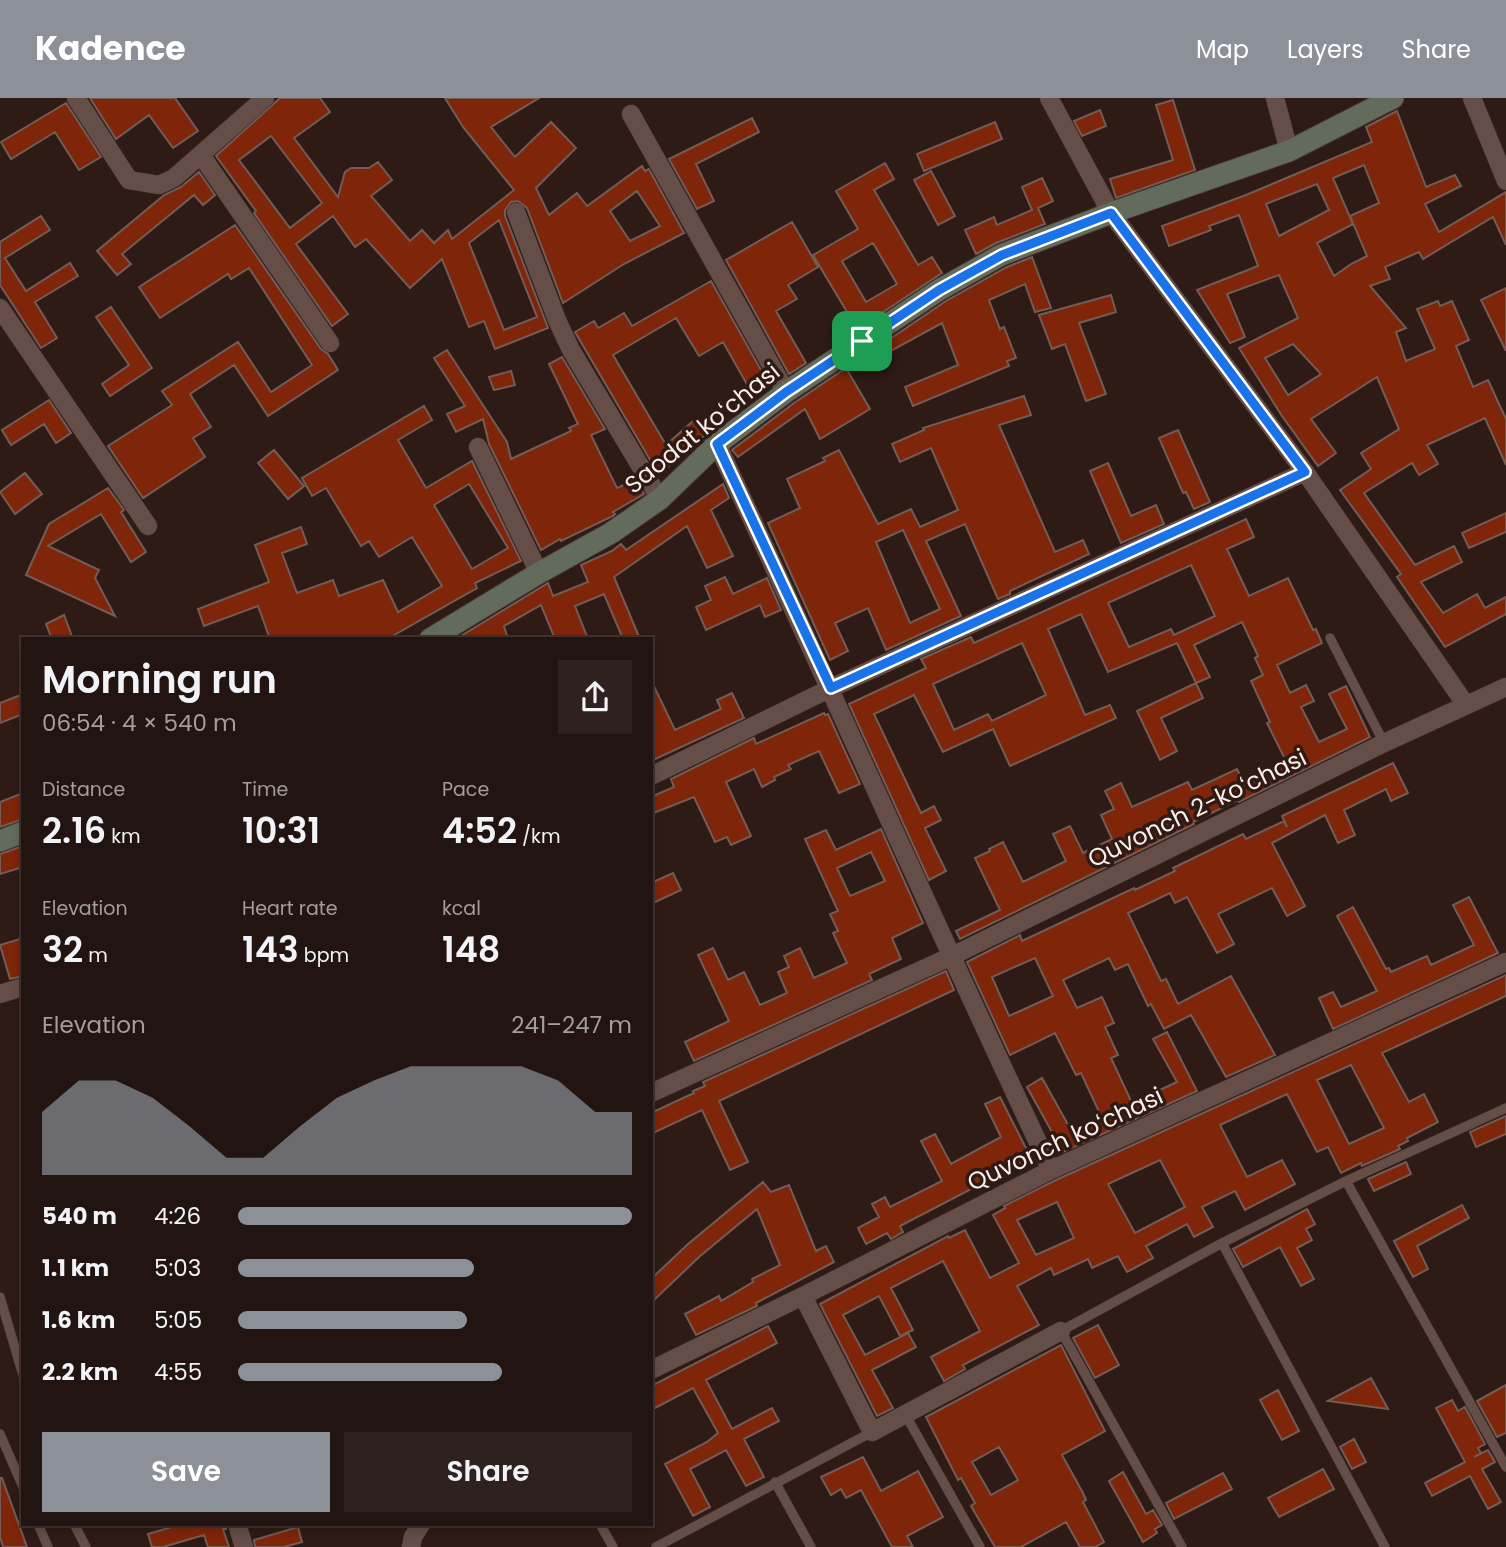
<!DOCTYPE html>
<html lang="en">
<head>
<meta charset="utf-8">
<style>
  body { margin:0; font-family:Poppins,sans-serif; background:#2e211e; color:#f1f3f6; height:100vh; display:flex; flex-direction:column; font-size:26px; white-space:nowrap }
  * { box-sizing:border-box; margin:0 }
  p { font-size:23px; color:#a29e9f }
  .icon { flex:none; width:38px; height:38px; fill:none; stroke:currentColor; stroke-width:2; stroke-linecap:round; stroke-linejoin:round }
  .map { position:relative; flex:1; overflow:hidden }
  .panel { position:absolute; left:21px; top:539px; width:632px; height:889px; display:flex; flex-direction:column; background:#221410; border-radius:0px; box-shadow:0 4px 10px #0003,0 0 0 2px #3f3330 }
  .panel>* { flex:none }
  .pin { position:absolute; display:grid; place-items:center; width:60px; height:60px; color:#fff; margin:-30px; border-radius:14px; box-shadow:0 4px 10px #0006 }
  .round { display:grid; place-items:center; flex:none; width:74px; height:74px; border-radius:0px; background:#2e211e }
  .overview { display:flex; align-items:center; justify-content:space-between; height:119px; padding:0 21px }
  h1 { font-size:38px; font-weight:600; line-height:52px }
  .metrics { display:grid; grid-template-columns:repeat(3,1fr); gap:10px; height:119px; padding:7px 21px }
  .metrics div { display:grid; align-content:center }
  .metrics b { font-size:35px; font-weight:600 }
  .metrics small { font-size:19px; font-weight:400 }
  .metrics p { font-size:19px }
  .chart { height:196px; padding:14px 21px }
  .chart p { display:flex; justify-content:space-between }
  .chart svg { width:100%; height:126px; margin-top:7px; fill:#8c9099; opacity:.7 }
  .action { display:flex; gap:14px; margin-top:auto; padding:14px 21px }
  .action a { flex:1; height:80px; border-radius:0px; background:#8c9099; color:#fff; font-size:28px; font-weight:600; line-height:80px; text-align:center }
  .action a+a { background:#2e211e; color:#f1f3f6 }
  ul { padding:0 21px; list-style:none; font-size:23px }
  li { display:grid; grid-template-columns:112px 84px 1fr; align-items:center; height:52px }
  li i { height:18px; border-radius:9px; background:#8c9099 }
  header { display:flex; align-items:center; gap:42px; box-sizing:border-box; height:98px; padding:0 35px; background:#8c9099; color:#fff }
  header strong { font-size:33px }
  nav { display:flex; gap:38px; margin-inline-start:auto; font-size:24px }
  .map>svg:first-child { display:block }
  .building { fill:#7f250a; stroke:#735c55; stroke-width:2; fill-rule:evenodd }
  .lines { fill:none; stroke-linecap:round; stroke-linejoin:round }
  .lane-casing { stroke:#483836; stroke-width:10 }
  .street-casing { stroke:#483836; stroke-width:19 }
  .secondary-casing { stroke:#483836; stroke-width:23 }
  .lane { stroke:#654e48; stroke-width:9 }
  .street { stroke:#654e48; stroke-width:18 }
  .secondary { stroke:#636b5c; stroke-width:21 }
  .route-casing { stroke:#fff; stroke-width:14 }
  .route { stroke:#1a73e8; stroke-width:9 }
  .labels { text-anchor:middle; dominant-baseline:central; stroke-width:7; stroke-linejoin:round; paint-order:stroke }
  .street-label { font-size:24px; fill:#fcede9; stroke:#2e1b15 }
</style>
</head>
<body>
<header>
<strong>Kadence</strong>
<nav><a>Map</a><a>Layers</a><a>Share</a></nav>
</header>
<div class="map">
<svg width="1506" height="1449" viewBox="0 0 1506 1449">
  <rect width="100%" height="100%" fill="#2e1b15"/>
  <path class="building" d="M90,0H175L198,33L173,50L149,17L116,41Z
    M280,0H320L330,14L294,40L338,99L345,74L351,70H369L378,64L392,82L371,98L410,143L422,132L434,145L448,132L452,141L514,92L463,29L445,0H539L491,29L515,59L551,24L576,50L536,90L549,117L577,95L587,108L642,68L645,73L649,71L684,135L624,166L563,205L527,110L518,103L511,104L505,112V118L548,230L495,251L484,223L469,229L442,161L410,190L366,141L355,149L333,118L296,146L348,216L332,228L254,115L256,113L216,58ZM271,38L322,105L290,130L239,62ZM637,93L660,128L630,143L610,113ZM499,122L537,219L504,232L469,145Z
    M1173,2L1195,72L1116,100L1110,81L1173,62L1156,7Z
    M66,5L101,59L79,72L55,34L11,61L1,44Z
    M1100,12L1106,28L1082,38L1074,23Z
    M1397,13L1426,89L1455,77L1461,88L1425,106L1439,134L1506,94V147L1493,119L1423,161L1419,154L1385,169L1390,181L1370,188L1406,230L1396,234L1406,263L1435,251L1417,211L1438,203L1440,208L1452,203L1469,242L1456,248L1473,289L1488,282L1506,321V367L1485,320L1427,347L1438,366L1419,377L1412,365L1364,395L1415,467L1454,448L1462,464L1421,484L1443,515L1477,496L1485,510L1506,499V516L1445,549L1397,479L1401,476L1340,392L1371,371L1361,355L1399,331L1377,279L1311,321L1336,355L1318,368L1282,318L1239,250L1298,220L1279,177L1227,196L1245,239L1230,245L1197,192L1258,168L1239,117L1209,128L1211,132L1169,148L1162,128L1246,97L1372,44L1366,29ZM1364,67L1379,105L1350,118L1367,158L1351,166L1334,178L1317,145L1353,126L1333,80ZM1317,86L1329,112L1279,138L1266,106ZM1293,246L1321,276L1288,297L1265,260Z
    M752,20L759,34L696,66L714,103L697,111L669,61Z
    M995,24L1002,41L924,73L917,56Z
    M885,65L894,81L874,92L918,167L932,159L942,175L871,222L856,229L813,157L858,131L836,93ZM873,145L897,186L866,204L842,163Z
    M931,73L955,118L938,127L914,82Z
    M199,74L215,97L203,107L194,97L122,156L131,166L117,177L97,153L164,97L181,89Z
    M1042,80L1053,103L1038,110L1045,126L996,145L976,156L965,132L994,119L997,127L1032,112L1022,89Z
    M41,118L50,132L5,160L26,193L70,165L78,178L35,204L57,240L41,250L0,187V144Z
    M792,124L818,169L788,187L797,201L776,213L806,265L789,276L726,162Z
    M235,127L321,251L328,256L338,272L268,318L234,267L190,296L211,329L193,340L205,359L143,400L108,348L172,307L162,293L238,244L271,294L312,267L249,170L231,181L228,176L160,220L139,189Z
    M1032,159L1051,210L1035,214L1025,186L989,202L1000,231L1004,229L1016,260L1007,263L1009,268L913,308L905,289L958,267L942,225L889,254L884,245L946,203L1007,169Z
    M711,183L766,281L749,290L723,244L699,258L676,220L613,257L666,347L693,323L705,337L659,377L575,234L594,223L598,230L624,215L632,228Z
    M1506,190V253L1481,202Z
    M1111,197L1116,214L1079,225L1106,296L1086,303L1065,246L1052,251L1039,217Z
    M111,209L152,270L110,298L102,286L129,267L96,219Z
    M447,252L507,344L511,361L571,333L569,330L578,326L549,266L562,259L605,331L591,337L617,390L635,382L644,396L613,414L615,416L613,418L561,443L560,441L541,452L489,346L483,321L456,334L447,316L465,308L434,260Z
    M846,270L870,311L820,341L805,311L738,359L732,352L794,305Z
    M511,273L515,287L494,292L489,279Z
    M1024,298L1031,317L999,327L1055,454L1083,442L1089,456L1010,493V496L998,501L965,426L926,443L961,518L886,552L868,510L835,525L848,553L830,562L768,425L800,410L787,381L825,363L823,360L839,352L878,426L911,411L920,429L958,412L931,350L900,364L892,346L924,332L923,330ZM903,432L940,511L910,525L876,444Z
    M49,302L71,335L56,345L44,326L11,347L2,332Z
    M424,308L432,322L398,342L426,390L472,363L521,463L475,485L477,490L387,541H270L258,508L204,528L198,511L269,484L255,447L301,429L307,446L282,455L297,495L333,482L339,498L383,482L398,514L442,488L412,439L379,459L369,443L361,448L326,390L312,398L302,380ZM469,386L508,450L472,471L434,407Z
    M1178,332L1210,404L1194,411L1186,394L1183,395L1159,340Z
    M274,352L304,388L288,401L258,365Z
    M1108,365L1131,418L1156,407L1164,426L1121,445L1090,373Z
    M25,375L42,396L15,416L0,394Z
    M723,386L729,400L711,412L733,458L707,470L687,428L614,479L640,541H623L604,496L575,508L588,541H555L541,507L504,528L508,541H456L548,485L553,498L588,484L581,467L612,453L621,446L626,452Z
    M108,390L124,412L121,414L146,454L131,464L101,416L48,448L99,472L95,480L115,518L26,477L49,426Z
    M1506,415V434L1469,450L1462,435Z
    M1246,421L1254,439L1227,451L1249,498L1288,480L1313,532L1316,531L1322,545L1277,567L1290,595L1306,587L1314,603L1301,609L1319,644L1347,631L1329,596L1346,588L1370,639L1239,704L1238,702L1193,724L1194,726L960,841L956,833L1000,812L975,760L990,753L989,751L1003,744L1023,784L1066,763L1053,736L1070,728L1083,755L1112,741L1101,717L1114,711L1105,693L1121,685L1132,709L1188,684L1192,692L1237,671L1243,683L1286,663L1267,625L1270,624L1251,583L1263,577L1255,560L1258,558L1242,524L1194,547L1210,579L1196,585L1203,600L1161,620L1177,653L1160,662L1137,613L1196,585L1177,545L1108,574L1081,516L1048,531L1085,617L1110,607L1116,620L1010,668L993,631L943,654L914,597L874,616L921,715L934,708L941,722L925,730L946,773L929,782L849,606L926,570L921,561L971,539L974,545ZM1191,467L1215,518L1174,537L1171,531L1129,549L1108,505ZM1022,545L1046,597L992,623L988,616L954,632L933,586Z
    M725,479L733,496L767,480L781,512L765,519L760,507L706,532L696,509L711,502L705,488Z
    M64,517L73,541H52L46,526Z
    M651,582L675,632L721,611L717,602L732,595L744,620L651,663Z
    M23,596V616L0,625V605Z
    M824,615L825,617L828,616L860,686L839,695L819,653L788,667L791,671L774,679L775,682L762,689L754,671L726,684L751,738L731,747L727,739L715,744L694,699L651,716V699L674,689L671,681L754,640L756,646Z
    M1393,665L1408,695L1391,703L1386,691L1344,712L1355,737L1338,745L1325,717L1272,745L1305,808L1287,818L1272,790L1218,816L1234,846L1217,855L1187,799L1175,805L1170,795L1128,815L1161,883L1166,881L1178,906L1231,878L1275,957L1226,979L1191,917L1164,931L1151,906L1148,908L1128,866L1115,872L1109,860L1063,882L1077,910L1102,899L1114,925L1105,929L1118,957L1111,960L1132,1005L1177,984L1153,941L1167,934L1197,993L1063,1054L1027,989L1042,980L1071,1032L1101,1018L1081,975L1076,977L1055,935L1010,957L967,864L1020,837L1022,843L1134,790L1135,792L1175,773L1173,770L1243,736L1246,741L1284,723L1287,729L1282,718ZM1035,860L1053,898L1009,918L992,879Z
    M23,695V721L0,729V704Z
    M881,731L923,825L892,840L901,861L869,876L872,882L694,963L685,944L729,923L698,857L713,850L728,882L744,874L760,907L787,895L778,874L789,869L784,858L800,850L814,880L847,865L833,835L838,833L830,816L838,813L805,741L826,732L836,752ZM871,754L885,783L850,798L837,770Z
    M23,748V769L0,776V756Z
    M673,775L681,792L651,806V785Z
    M1469,799L1498,855L1333,931L1319,900L1333,894L1341,909L1377,893L1337,818L1353,809L1386,871L1389,870L1391,874L1427,858L1431,867L1474,847L1453,807Z
    M23,840V878L10,881L0,847Z
    M946,873L954,892L719,1003L748,1064L730,1072L702,1012L651,1036V1015L694,995L693,993L705,988L703,984Z
    M1506,877V898L1382,955L1409,1004L1424,996L1438,1024L1407,1040L1408,1043L1398,1048L1400,1051L1362,1068L1361,1065L1341,1075L1328,1049L1317,1054L1287,996L1220,1027L1247,1079L1282,1062L1295,1086L1245,1112L1235,1093L1202,1109L1213,1129L1194,1139L1187,1126L1146,1148L1153,1160L1127,1174L1118,1158L1092,1170L1088,1161L1054,1177L1051,1170L1017,1188L1039,1227L963,1267L965,1271L944,1283L931,1259L980,1233L943,1163L891,1190L913,1232L900,1238L879,1198L843,1217L865,1257L908,1235L916,1249L872,1272L893,1310L877,1318L820,1206L948,1138L949,1140L965,1132L990,1180L1019,1165L993,1117L1005,1110L1004,1108L1056,1082ZM1351,967L1384,1030L1349,1046L1317,982ZM1160,1062L1185,1109L1135,1135L1108,1086ZM1057,1104L1074,1140L1036,1157L1017,1122Z
    M1000,999L1031,1060L900,1128L903,1134L891,1141L887,1135L866,1146L858,1130L879,1119L872,1106L885,1099L890,1109L942,1083L921,1043L935,1036L951,1066L1001,1039L985,1006Z
    M1506,1018V1036L1476,1049L1470,1034Z
    M1406,1064L1411,1076L1374,1093L1368,1081Z
    M763,1084L771,1094L789,1087L816,1153L826,1148L834,1164L756,1205L757,1208L696,1237L685,1216L719,1198L721,1203L753,1184L752,1181L780,1167L757,1111L699,1159L651,1205V1181L688,1146Z
    M1462,1107L1469,1120L1417,1148L1428,1171L1413,1179L1394,1143Z
    M1307,1111L1315,1126L1306,1131L1312,1142L1297,1150L1314,1181L1301,1188L1280,1149L1243,1169L1233,1151Z
    M1098,1227L1119,1267L1095,1280L1073,1240Z
    M768,1228L777,1245L706,1282L732,1331L772,1310L779,1323L744,1341L764,1379L746,1388L726,1352L690,1371L710,1409L693,1418L665,1366L707,1344L718,1335L693,1290L651,1312V1288Z
    M1061,1247L1105,1333L1062,1357L1083,1395L1086,1402L1083,1404L1104,1444L1095,1449H1080L1066,1424L1021,1449H995L971,1408L975,1405L961,1380L958,1382L926,1319ZM999,1349L1018,1382L991,1397L972,1364Z
    M1371,1280L1388,1311L1328,1303Z
    M1506,1287V1335L1497,1339L1477,1303Z
    M1278,1292L1299,1333L1282,1342L1260,1302Z
    M1452,1302L1458,1313L1465,1309L1485,1346L1478,1350L1481,1355L1474,1359L1488,1352L1495,1364L1482,1371L1501,1404L1488,1411L1470,1378L1432,1398L1425,1385L1465,1364L1436,1310Z
    M1354,1341L1366,1364L1352,1371L1340,1349Z
    M863,1359L881,1393L918,1373L943,1419L907,1438L913,1449H892L861,1392L846,1400L841,1391L831,1397L821,1379Z
    M1323,1371L1334,1391L1279,1419L1268,1400Z
    M1123,1374L1146,1416L1153,1412L1162,1427L1155,1431L1157,1435L1143,1444L1109,1383Z
    M1223,1375L1232,1391L1174,1421L1166,1405Z
    M0,1380H2L27,1449H3L0,1439Z
    M182,1426H226V1431H223L229,1449H208L204,1437L163,1449H152L148,1436Z
    M298,1429L302,1444L284,1449H255L254,1442Z"/>
  <g class="lines">
    <defs>
      <path id="lane" d="M1330,540L1384,645
        M1346,1083L1506,1369
        M1222,1145L1385,1449
        M0,1199L23,1277
        M905,1316L980,1449
        M0,1336L23,1389
        M775,1384L811,1449
        M38,1426L48,1449
        M74,1426L86,1449
        M600,1426L613,1449
        M656,1449L872,1334
        M1182,1449L1061,1233L1222,1145L1346,1083L1506,1010"/>
      <path id="street" d="M76,0L129,82L159,87L174,80L265,0
        M1049,0L1111,115L1305,374L1466,607
        M1275,0L1289,53
        M1472,0L1506,83
        M631,16L786,294
        M201,57L330,245
        M516,114L557,222L571,252L660,401
        M0,210L148,428
        M717,346C830,588 937,831 1051,1072
        M478,349L539,475
        M651,678L831,590L1305,374
        M0,896L23,889
        M651,995L950,859L1384,645L1506,589
        M803,1198L872,1334L1061,1233
        M651,1272L803,1198L1051,1072L1506,864
        M237,1426L244,1449
        M411,1449L413,1439L421,1426"/>
      <path id="secondary" d="M430,541L539,475L611,435L660,401L717,346L786,294L939,192L1001,157L1111,115L1289,53L1393,0
        M0,743L23,734"/>
    </defs>
    <use href="#lane" class="lane-casing"/>
    <use href="#street" class="street-casing"/>
    <use href="#secondary" class="secondary-casing"/>
    <use href="#lane" class="lane"/>
    <use href="#street" class="street"/>
    <use href="#secondary" class="secondary"/>
  </g>
  <g class="lines">
    <defs>
      <path id="route" d="M1111,115L1305,374L831,590L717,346L786,294L939,192L1002,157Z"/>
    </defs>
    <use href="#route" class="route-casing"/>
    <use href="#route" class="route"/>
  </g>
  <g class="labels">
    <g class="street-label">
      <text transform="translate(702 330) rotate(-39)">Saodat koʻchasi</text>
      <text transform="translate(1197 710) rotate(-26)">Quvonch 2-koʻchasi</text>
      <text transform="translate(1065 1041) rotate(-25)">Quvonch koʻchasi</text>
    </g>
  </g>
</svg>
<div class="pin" style="left:862px;top:243px;background:#1e9e55"><svg class="icon" aria-label="arrive" viewBox="0 0 24 24"><path d="M6 21V4h12l-3 4 3 4H6"/></svg></div>
<section class="panel">
<div class="overview"><div><h1>Morning run</h1><p>06:54 · 4 × 540 m</p></div><a class="round"><svg class="icon" aria-label="share" viewBox="0 0 24 24"><path d="M12 15V3M7 8l5-5 5 5M5 13v7h14v-7"/></svg></a></div>
<div class="metrics">
<div><p>Distance</p><b>2.16<small> km</small></b></div>
<div><p>Time</p><b>10:31</b></div>
<div><p>Pace</p><b>4:52<small> /km</small></b></div>
</div>
<div class="metrics">
<div><p>Elevation</p><b>32<small> m</small></b></div>
<div><p>Heart rate</p><b>143<small> bpm</small></b></div>
<div><p>kcal</p><b>148</b></div>
</div>
<div class="chart"><p><span>Elevation</span>241–247 m</p>
<svg viewBox="0 0 160 44" preserveAspectRatio="none"><path d="M0 44V22L10 11L20 11L30 17L40 27L50 38L60 38L70 27L80 17L90 11L100 6L110 6L120 6L130 6L140 11L150 22L160 22V44z"/></svg>
</div>
<ul>
<li><b>540 m</b>4:26<i style="width:100%"></i></li>
<li><b>1.1 km</b>5:03<i style="width:60%"></i></li>
<li><b>1.6 km</b>5:05<i style="width:58%"></i></li>
<li><b>2.2 km</b>4:55<i style="width:67%"></i></li>
</ul>
<div class="action"><a>Save</a><a>Share</a></div>
</section>
</div>
</body>
</html>
